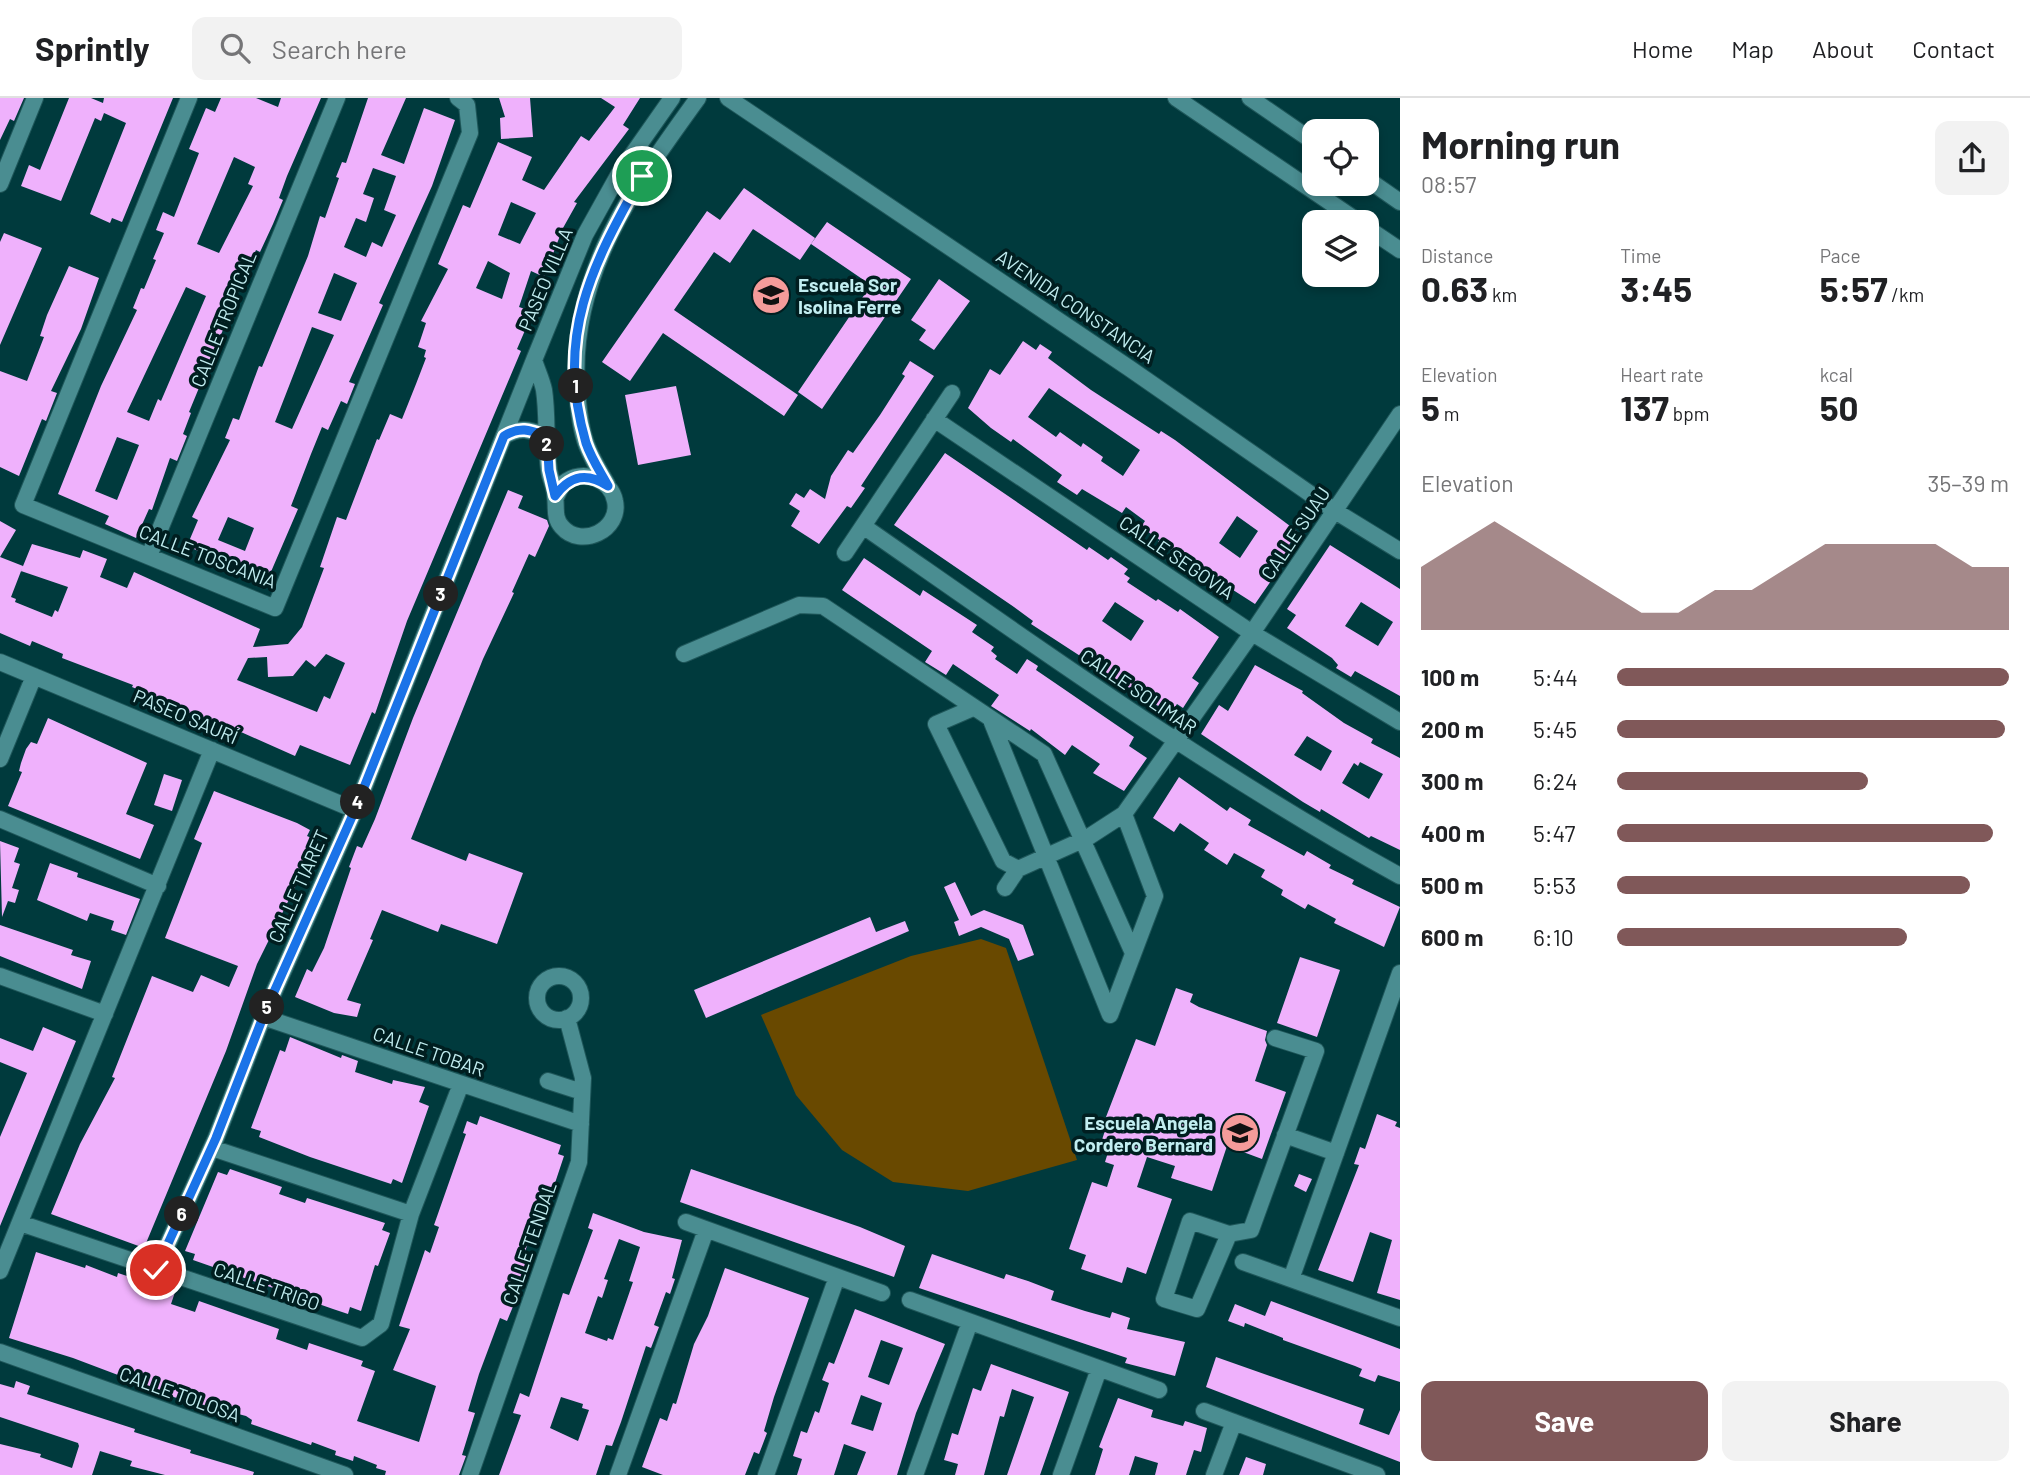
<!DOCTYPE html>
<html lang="en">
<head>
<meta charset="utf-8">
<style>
  body { margin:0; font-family:Barlow,sans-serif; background:#f2f2f2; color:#202124; height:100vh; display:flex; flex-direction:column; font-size:26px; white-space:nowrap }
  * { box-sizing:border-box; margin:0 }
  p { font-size:23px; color:#757577 }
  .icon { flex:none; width:38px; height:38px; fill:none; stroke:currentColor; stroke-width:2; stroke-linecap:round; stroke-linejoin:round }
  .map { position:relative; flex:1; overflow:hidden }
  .drawer { display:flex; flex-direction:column; background:#fff; width:630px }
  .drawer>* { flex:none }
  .buttons { position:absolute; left:1302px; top:21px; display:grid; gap:14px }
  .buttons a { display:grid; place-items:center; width:77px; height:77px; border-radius:14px; background:#fff; box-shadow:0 4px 10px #0003; font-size:35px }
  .pin { position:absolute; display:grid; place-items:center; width:60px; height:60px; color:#fff; margin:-30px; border:4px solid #fff; border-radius:50%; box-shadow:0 2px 7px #0007 }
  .km { position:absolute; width:35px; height:35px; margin:-18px; border-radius:50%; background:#222; color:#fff; font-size:19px; line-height:35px; text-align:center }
  .round { display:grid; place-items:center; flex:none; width:74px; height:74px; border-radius:14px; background:#f2f2f2 }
  .summary { display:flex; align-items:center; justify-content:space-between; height:119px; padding:0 21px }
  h1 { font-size:38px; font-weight:700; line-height:52px }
  .metrics { display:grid; grid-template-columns:repeat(3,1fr); gap:10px; height:119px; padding:7px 21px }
  .metrics div { display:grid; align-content:center }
  .metrics b { font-size:35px; font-weight:700 }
  .metrics small { font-size:19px; font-weight:400 }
  .metrics p { font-size:19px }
  .chart { height:196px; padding:14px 21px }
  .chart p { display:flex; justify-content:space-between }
  .chart svg { width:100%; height:126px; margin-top:7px; fill:#805859; opacity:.7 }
  .primary-button { display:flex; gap:14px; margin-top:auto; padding:14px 21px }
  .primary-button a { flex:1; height:80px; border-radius:14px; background:#805859; color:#fff; font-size:28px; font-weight:700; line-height:80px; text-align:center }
  .primary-button a+a { background:#f2f2f2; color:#202124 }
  ul { padding:0 21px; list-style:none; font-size:23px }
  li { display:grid; grid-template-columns:112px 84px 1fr; align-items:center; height:52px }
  li i { height:18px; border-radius:9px; background:#805859 }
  header { display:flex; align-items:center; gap:42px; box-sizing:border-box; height:98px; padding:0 35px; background:#fff; border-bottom:2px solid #e0e0e0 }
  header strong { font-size:33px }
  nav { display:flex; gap:38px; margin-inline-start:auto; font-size:24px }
  .search { width:490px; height:63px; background:#f2f2f2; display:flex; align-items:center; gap:18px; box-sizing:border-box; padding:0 24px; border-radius:14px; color:#757577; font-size:26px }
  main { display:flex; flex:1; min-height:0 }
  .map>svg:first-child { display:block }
  .green { fill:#694900 }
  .building { fill:#efb1fc; fill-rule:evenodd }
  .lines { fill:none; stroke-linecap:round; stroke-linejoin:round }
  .minor-casing { stroke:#1f575a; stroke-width:18 }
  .minor { stroke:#4a8d91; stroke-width:16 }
  .route-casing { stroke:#fff; stroke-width:14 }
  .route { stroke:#1a73e8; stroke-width:9 }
  .labels { text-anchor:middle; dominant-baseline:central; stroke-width:7; stroke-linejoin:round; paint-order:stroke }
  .street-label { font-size:19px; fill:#c2eef1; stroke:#001e20 }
  .poi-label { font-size:19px; font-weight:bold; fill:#c2eef1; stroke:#001e20; text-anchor:start }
</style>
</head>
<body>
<header>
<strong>Sprintly</strong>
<div class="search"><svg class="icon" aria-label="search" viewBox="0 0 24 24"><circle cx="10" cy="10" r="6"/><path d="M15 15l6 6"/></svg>Search here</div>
<nav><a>Home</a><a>Map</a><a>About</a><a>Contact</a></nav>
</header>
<main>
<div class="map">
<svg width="1400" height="1377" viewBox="0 0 1400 1377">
  <rect width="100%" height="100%" fill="#003a3d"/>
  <path class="green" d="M981,841L1006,850L1077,1062L968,1093L893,1084L842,1052L796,997L761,917L911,858Z"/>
  <path class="building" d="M0,0H24L14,23L10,21L0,42Z
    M69,0H91L103,5L104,0H173L122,124L112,120L110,125L90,116L126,25L104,15L101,23L95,20L61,103L21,88L29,67L40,72Z
    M221,0H256L278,9L281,0H321L287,78L279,100L283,102L273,126L260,154L256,152L189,314L191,315L183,336L187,338L177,363L170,360L152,412L149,411L136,440L105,426L109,418L58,396L101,288L137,212L133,210L141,190L144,191L156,162L153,161L164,135L156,132L163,114L174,119L199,55L189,51L206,10L215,14ZM234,59L255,69L248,86L253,88L219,155L197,146ZM186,189L206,198L161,303L158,301L149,323L127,314ZM117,339L139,347L117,402L95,393Z
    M368,0H406L381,57L404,66L424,10L455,22L432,88L379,205L383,207L349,284L355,286L347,306L341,303L328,332L322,329L311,356L291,408L298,411L267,483L187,448L198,422L192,419L230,342L225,340L233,320L239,322L259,268L262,269L308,158L320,118L325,120L339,80L336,79L342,64L346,65ZM373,70L396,78L384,112L396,117L382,149L372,144L366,159L344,149L356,120L366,124L374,100L363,96ZM334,175L357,185L341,223L318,215ZM312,229L334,237L292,331L275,324ZM228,419L254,430L245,453L218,442Z
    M499,0H530L533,39L501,41L500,20L505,19Z
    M601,0H640L623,27L629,31L574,104L577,105L563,130L544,179L531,173L519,209L525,211L521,220L529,223L517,251L521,253L407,523L375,616L372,614L350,667L300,647L295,658L232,630L145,599L146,595L132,589L133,587L62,560L63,556L32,543L30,548L0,535V423L16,432L0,459L23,468L11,499L16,501L15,504L52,519L55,512L58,514L68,489L21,473L32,446L80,460L83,452L107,461L100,479L127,490L134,474L260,531L253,549L288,546L302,529L324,470L320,469L337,419L346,422L377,341L379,342L390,316L402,321L416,286L426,260L424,259L426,252L418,249L426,225L421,223L448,171L438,166L463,107L470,110L498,44L532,59L522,82L544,92L581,38L589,43L615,9ZM511,104L536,115L520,146L498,137ZM488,163L510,175L502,201L476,190ZM326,556L345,565L330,601L324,598L317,614L237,582L248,560L267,559L268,579L293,578L306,562L315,569Z
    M744,90L815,140L800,162L753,131L730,165L714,154L674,212L798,297L784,318L663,235L630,283L602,264L707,113L720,122Z
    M827,124L911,181L822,311L798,294L871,187L811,146Z
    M4,135L42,150L0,247V144Z
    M69,168L99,180L81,231L51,293L57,295L46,323L42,321L19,378L0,369V273L27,283L44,239L40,238L47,217Z
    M939,181L970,203L934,252L919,242L926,232L911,222Z
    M1023,243L1036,252L1040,246L1052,254L1048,260L1091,292L1159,336L1161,333L1175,342L1298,434L1289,447L1294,450L1255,506L1158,444L1160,442L1141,429L1145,423L1126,409L1122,415L1082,391L1077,397L1057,384L1062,377L1013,341L1011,344L991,330L968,310L990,271L1000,277ZM1049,290L1140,352L1123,378L1101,363L1103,359L1083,345L1081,349L1060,334L1056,339L1028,319ZM1237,418L1258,433L1240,460L1219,445Z
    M910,263L934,278L861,388L865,390L851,410L847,408L819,446L791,428L800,413L789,406L796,395L804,400L810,391L825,401L831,378L848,352L853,355L880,317L905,278L902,276Z
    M676,288L691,357L638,367L625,297Z
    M945,355L1087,452L1089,449L1108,462L1111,459L1128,471L1124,476L1130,480L1127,484L1156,503L1158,501L1178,514L1180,511L1219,539L1192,580L1199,585L1183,610L1177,606L1171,615L1151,604L1031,526L1033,523L1014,509L894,427ZM1115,504L1144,523L1131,543L1102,523Z
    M508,392L523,398L518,410L547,422L549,428L535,459L529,456L512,494L514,495L483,561L411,741L466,763L469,755L523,775L497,846L441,826L438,834L382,812L370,841L373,842L347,902L361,906L357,919L334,915L295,899L307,871L312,874L324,850L351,770L349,769L357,748L362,750L375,721L413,620Z
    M1330,447L1400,491V598L1355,573L1351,579L1336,570L1338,567L1332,560L1287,530L1296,517L1287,511ZM1361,504L1393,524L1378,548L1345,528Z
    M864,460L920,498L923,492L977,527L972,534L994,549L991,553L997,558L995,561L1017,576L1027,561L1038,568L1036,572L1134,639L1129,648L1147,660L1124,693L1093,675L1100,666L1072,647L1065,657L1031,631L1030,633L991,608L999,597L953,566L946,577L925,564L932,553L842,492Z
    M1255,567L1303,593L1302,595L1344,625L1373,641L1371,645L1400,660V752L1371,738L1369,740L1321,711L1320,714L1303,704L1201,636L1219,607L1228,613ZM1307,638L1332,653L1321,673L1294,657ZM1360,664L1383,676L1369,701L1342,685L1354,665L1358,668Z
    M48,620L147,665L126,716L154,727L140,761L8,708L22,674L19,673L21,665L26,651L31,644L37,646Z
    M164,676L182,682L172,713L154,707Z
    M1179,679L1227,713L1230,709L1251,722L1248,727L1304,758L1307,753L1331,767L1329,770L1354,782L1352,786L1400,809L1384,849L1334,825L1336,821L1308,806L1305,811L1281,797L1283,792L1261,779L1265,772L1234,755L1227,767L1204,752L1209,745L1180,725L1174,734L1153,720Z
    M214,693L297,725L310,732L307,738L318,743L257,866L226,953L144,1150L51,1116L80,1046L115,980L112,979L152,878L193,894L201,877L229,889L238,868L165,840L202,745L194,741Z
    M0,743L19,750L14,764L20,766L12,790L19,792L15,805L8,803L2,819Z
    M50,765L78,775L77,779L140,801L126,837L111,832L114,823L90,815L87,823L37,802Z
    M955,784L971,818L984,812L1023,827L1034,857L1018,863L1009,841L981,829L959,838L954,824L959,822L944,789Z
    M870,819L876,834L905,823L909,833L706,920L694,892Z
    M0,827L73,852L71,857L91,863L82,891L0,858Z
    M1300,859L1340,872L1317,939L1277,925Z
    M1176,890L1193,896L1190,904L1199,909L1267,933L1265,942L1267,947L1255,983L1286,994L1262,1061L1227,1048L1212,1093L1171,1080L1175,1068L1147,1059L1137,1089L1172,1101L1146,1176L1127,1169L1122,1185L1081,1171L1086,1157L1069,1151L1092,1084L1107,1089L1114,1067L1105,1064L1110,1048L1101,1045L1109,1020L1106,1019L1136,941L1155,948Z
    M43,929L76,943L0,1128V1039L27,975L0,964V940L33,953Z
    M290,939L341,960L342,957L358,963L355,974L392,986L393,982L425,989L419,1004L429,1008L402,1085L393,1081L391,1086L310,1059L259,1039L261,1033L251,1030L280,952L285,954Z
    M1377,1016L1397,1024L1395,1028L1400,1030V1202L1377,1195L1392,1142L1370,1134L1353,1184L1318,1172L1359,1067L1354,1066L1360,1049L1365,1051Z
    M480,1018L561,1047L558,1056L564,1058L538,1136L532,1134L523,1159L531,1162L517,1199L507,1223L500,1220L479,1276L468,1313L475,1315L462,1357L466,1358L459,1377H385L386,1373L376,1370L377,1367L354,1358L353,1363L335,1357L336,1353L312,1344L311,1347L251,1326L252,1322L246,1318L162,1296L163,1294L73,1260L9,1240L36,1154L85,1170L86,1167L117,1179L118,1175L175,1194L171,1206L195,1214L199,1203L279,1231L276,1241L307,1252L309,1245L363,1263L361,1268L375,1273L357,1323L419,1344L436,1288L393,1272L410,1231L399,1228L421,1164L425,1152L430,1155L439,1129L434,1127L466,1036L463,1035L467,1023L477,1027Z
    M230,1071L282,1089L279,1096L305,1105L307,1100L385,1125L382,1132L390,1135L378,1168L375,1167L361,1213L350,1209L348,1216L333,1211L193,1162L195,1156L185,1153L218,1074L227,1077Z
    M691,1071L860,1129L905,1148L894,1179L680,1104Z
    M1299,1076L1312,1081L1306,1094L1294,1088Z
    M593,1115L644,1134L682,1142L672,1180L675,1181L670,1196L666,1194L654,1227L659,1229L651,1250L646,1248L621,1324L612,1348L606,1347L596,1377H499L521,1317L513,1315L520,1295L529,1299L563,1195L569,1197L593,1132L588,1130ZM619,1141L640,1149L629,1183L633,1184L613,1242L608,1240L607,1243L585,1235L598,1198L602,1200L608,1182L604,1181ZM561,1299L583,1306L582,1310L589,1312L578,1343L550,1330Z
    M932,1156L1004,1181L1006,1176L1028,1183L1054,1193L1051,1202L1085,1213L1110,1220L1112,1214L1130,1220L1127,1231L1185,1244L1175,1278L1125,1265L1127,1260L919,1190Z
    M725,1170L809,1200L774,1299L764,1333L767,1335L759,1356L754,1354L745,1377H663L642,1369L660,1320L667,1323L673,1305L676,1306L694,1246L708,1218Z
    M1271,1203L1400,1251V1284L1378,1277L1375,1284L1359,1278L1362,1271L1355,1268L1283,1242V1240L1245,1225L1244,1229L1228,1223L1235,1206L1265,1218Z
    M855,1211L945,1246L916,1315L897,1377H857L866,1354L844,1346L834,1377H797L802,1361L793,1358L801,1333L807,1335L815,1313L819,1315L829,1285L822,1282L829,1264L834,1266ZM881,1242L903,1250L889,1287L868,1279ZM861,1297L882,1305L873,1333L851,1326Z
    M1216,1259L1364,1311L1359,1326L1389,1337L1400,1312V1364L1206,1289Z
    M991,1266L1069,1294L1040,1377H1007L1034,1299L1012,1291L1004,1319L1000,1318L984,1377H955L958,1366L944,1362L952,1335L958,1337L973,1290L981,1293Z
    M16,1283L30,1288L27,1296L135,1331L134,1334L191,1352L190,1355L254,1374L253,1377H165L130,1368L132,1363L100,1353L92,1377H0V1346L41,1356L40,1359L72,1370L79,1348L78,1345L0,1319V1286L14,1290Z
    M1118,1300L1153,1312L1151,1319L1183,1328L1185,1323L1207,1330L1201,1354L1194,1352L1186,1377H1155L1158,1365L1135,1358L1129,1377H1095L1103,1351L1099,1349Z
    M1246,1359L1266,1366L1263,1377H1239Z"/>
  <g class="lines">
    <defs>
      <path id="minor" d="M189,0L23,407L275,510L470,35L467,7L458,0
        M728,0L1129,270L1335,413L1400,453
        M1176,0L1359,124
        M1250,0L1314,44
        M1367,81L1400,104
        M0,86L35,0
        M1367,130L1400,152
        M934,321L1252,535L1400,624
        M504,338C520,328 530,332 547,338
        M607,386C600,374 592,361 587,348C580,330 578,308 577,290C569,177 635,87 698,0
        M556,399C558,395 561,388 564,385C582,370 611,381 615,403C621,432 581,451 562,429C553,419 557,409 555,398C555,389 550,381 549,372C545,346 548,318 544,292C542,282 537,272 534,262L585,137L620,74L672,0
        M863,428C1040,551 1211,674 1400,778
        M845,455L952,295
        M149,458L337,0
        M684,556L799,507L823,508L1044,656L1133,855
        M0,564L355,712
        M973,610L936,626L1003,763L1018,771
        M991,622L1110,917L1155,798L1124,716
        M0,661L34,578
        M0,721L158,788
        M1005,790L1018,771L1087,740L1124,716L1252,535L1400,316
        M0,878L105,916
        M537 900a22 22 0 1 1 44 0a22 22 0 1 1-44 0Z
        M263,919L581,1026
        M548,983L582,994
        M1285,1037L1336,1055
        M212,1050L411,1116
        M686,1124L882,1195
        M20,1125L362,1240L381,1226L411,1116L461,986
        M1229,1136L1197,1211L1164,1201L1190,1123L1229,1136L1251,1132L1316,953L1275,940
        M1243,1164L1400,1220
        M156,1172L216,1040L265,914L355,712L534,262
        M0,1173L212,652
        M1291,1181L1400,875
        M910,1202L1159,1292
        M0,1254L345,1377
        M1204,1313L1377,1377
        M470,1377L579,1064L583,980L567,920
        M618,1377L706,1132
        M766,1377L837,1179
        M915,1377L970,1224
        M1061,1377L1099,1271
        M1214,1377L1234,1324"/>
    </defs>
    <use href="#minor" class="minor-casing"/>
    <use href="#minor" class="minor"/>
  </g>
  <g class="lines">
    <defs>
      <path id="route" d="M156,1172L216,1040L265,914L355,712L504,338C520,328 530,332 547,338L549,372L555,398C570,377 587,374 608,388C601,375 591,360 586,345C555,238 591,169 642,78"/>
    </defs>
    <use href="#route" class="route-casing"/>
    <use href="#route" class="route"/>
  </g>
  <defs>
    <symbol id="school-disc" viewBox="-11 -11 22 22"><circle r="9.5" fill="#f59b9a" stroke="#001e20"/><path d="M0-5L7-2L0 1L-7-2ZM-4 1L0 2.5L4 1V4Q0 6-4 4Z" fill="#111"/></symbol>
  </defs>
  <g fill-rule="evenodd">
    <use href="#school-disc" x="749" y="175" width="44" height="44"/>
    <use href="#school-disc" x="1218" y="1013" width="44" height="44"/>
  </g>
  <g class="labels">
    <g class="street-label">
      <text transform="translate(545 181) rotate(-67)">PASEO VILLA</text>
      <text transform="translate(1076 208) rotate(34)">AVENIDA CONSTANCIA</text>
      <text transform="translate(223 221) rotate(-68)">CALLE TROPICAL</text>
      <text transform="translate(1295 435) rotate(-56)">CALLE SUAU</text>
      <text transform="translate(208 458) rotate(21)">CALLE TOSCANIA</text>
      <text transform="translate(1177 459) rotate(34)">CALLE SEGOVIA</text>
      <text transform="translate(1139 593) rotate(34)">CALLE SOLIMAR</text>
      <text transform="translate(186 618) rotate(23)">PASEO SAURÍ</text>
      <text transform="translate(298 788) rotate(-66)">CALLE TIARET</text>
      <text transform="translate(429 953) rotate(19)">CALLE TOBAR</text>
      <text transform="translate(529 1145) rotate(-71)">CALLE TENDAL</text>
      <text transform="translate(267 1188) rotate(19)">CALLE TRIGO</text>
      <text transform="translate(180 1296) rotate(20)">CALLE TOLOSA</text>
    </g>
    <g class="poi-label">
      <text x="798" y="186">Escuela Sor<tspan x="798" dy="22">Isolina Ferre</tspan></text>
      <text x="1213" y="1024" text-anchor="end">Escuela Angela<tspan x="1213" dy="22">Cordero Bernard</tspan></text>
    </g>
  </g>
</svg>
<div class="buttons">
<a><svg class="icon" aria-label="locate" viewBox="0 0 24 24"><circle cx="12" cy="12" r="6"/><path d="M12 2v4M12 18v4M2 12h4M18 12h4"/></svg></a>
<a><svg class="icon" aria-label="layers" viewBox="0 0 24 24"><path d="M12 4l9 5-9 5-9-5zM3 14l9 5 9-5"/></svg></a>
</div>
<div class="pin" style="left:642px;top:78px;background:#1e9e55"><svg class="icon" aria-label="arrive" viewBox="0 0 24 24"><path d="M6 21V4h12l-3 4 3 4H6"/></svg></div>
<div class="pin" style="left:156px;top:1172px;background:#d93025"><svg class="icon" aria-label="check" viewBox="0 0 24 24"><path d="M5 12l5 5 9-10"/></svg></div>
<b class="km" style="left:576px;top:288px">1</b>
<b class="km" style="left:547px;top:346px">2</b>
<b class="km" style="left:441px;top:496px">3</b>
<b class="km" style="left:358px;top:704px">4</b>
<b class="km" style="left:267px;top:909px">5</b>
<b class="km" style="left:182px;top:1116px">6</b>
</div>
<section class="drawer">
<div class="summary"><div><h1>Morning run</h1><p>08:57</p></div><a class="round"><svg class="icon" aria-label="share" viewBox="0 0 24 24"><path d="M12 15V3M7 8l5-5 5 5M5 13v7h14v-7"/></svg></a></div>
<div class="metrics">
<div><p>Distance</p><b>0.63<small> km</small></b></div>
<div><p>Time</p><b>3:45</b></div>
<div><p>Pace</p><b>5:57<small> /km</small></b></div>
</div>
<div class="metrics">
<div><p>Elevation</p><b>5<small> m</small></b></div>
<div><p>Heart rate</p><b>137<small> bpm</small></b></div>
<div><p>kcal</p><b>50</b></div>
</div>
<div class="chart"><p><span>Elevation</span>35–39 m</p>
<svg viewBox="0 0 160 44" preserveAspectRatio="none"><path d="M0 44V22L10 14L20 6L30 14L40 22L50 30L60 38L70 38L80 30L90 30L100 22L110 14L120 14L130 14L140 14L150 22L160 22V44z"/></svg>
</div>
<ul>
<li><b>100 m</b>5:44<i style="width:100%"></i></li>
<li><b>200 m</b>5:45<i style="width:99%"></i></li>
<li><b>300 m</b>6:24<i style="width:64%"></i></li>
<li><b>400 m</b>5:47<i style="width:96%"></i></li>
<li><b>500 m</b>5:53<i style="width:90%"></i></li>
<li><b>600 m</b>6:10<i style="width:74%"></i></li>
</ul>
<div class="primary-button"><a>Save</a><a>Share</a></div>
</section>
</main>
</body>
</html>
